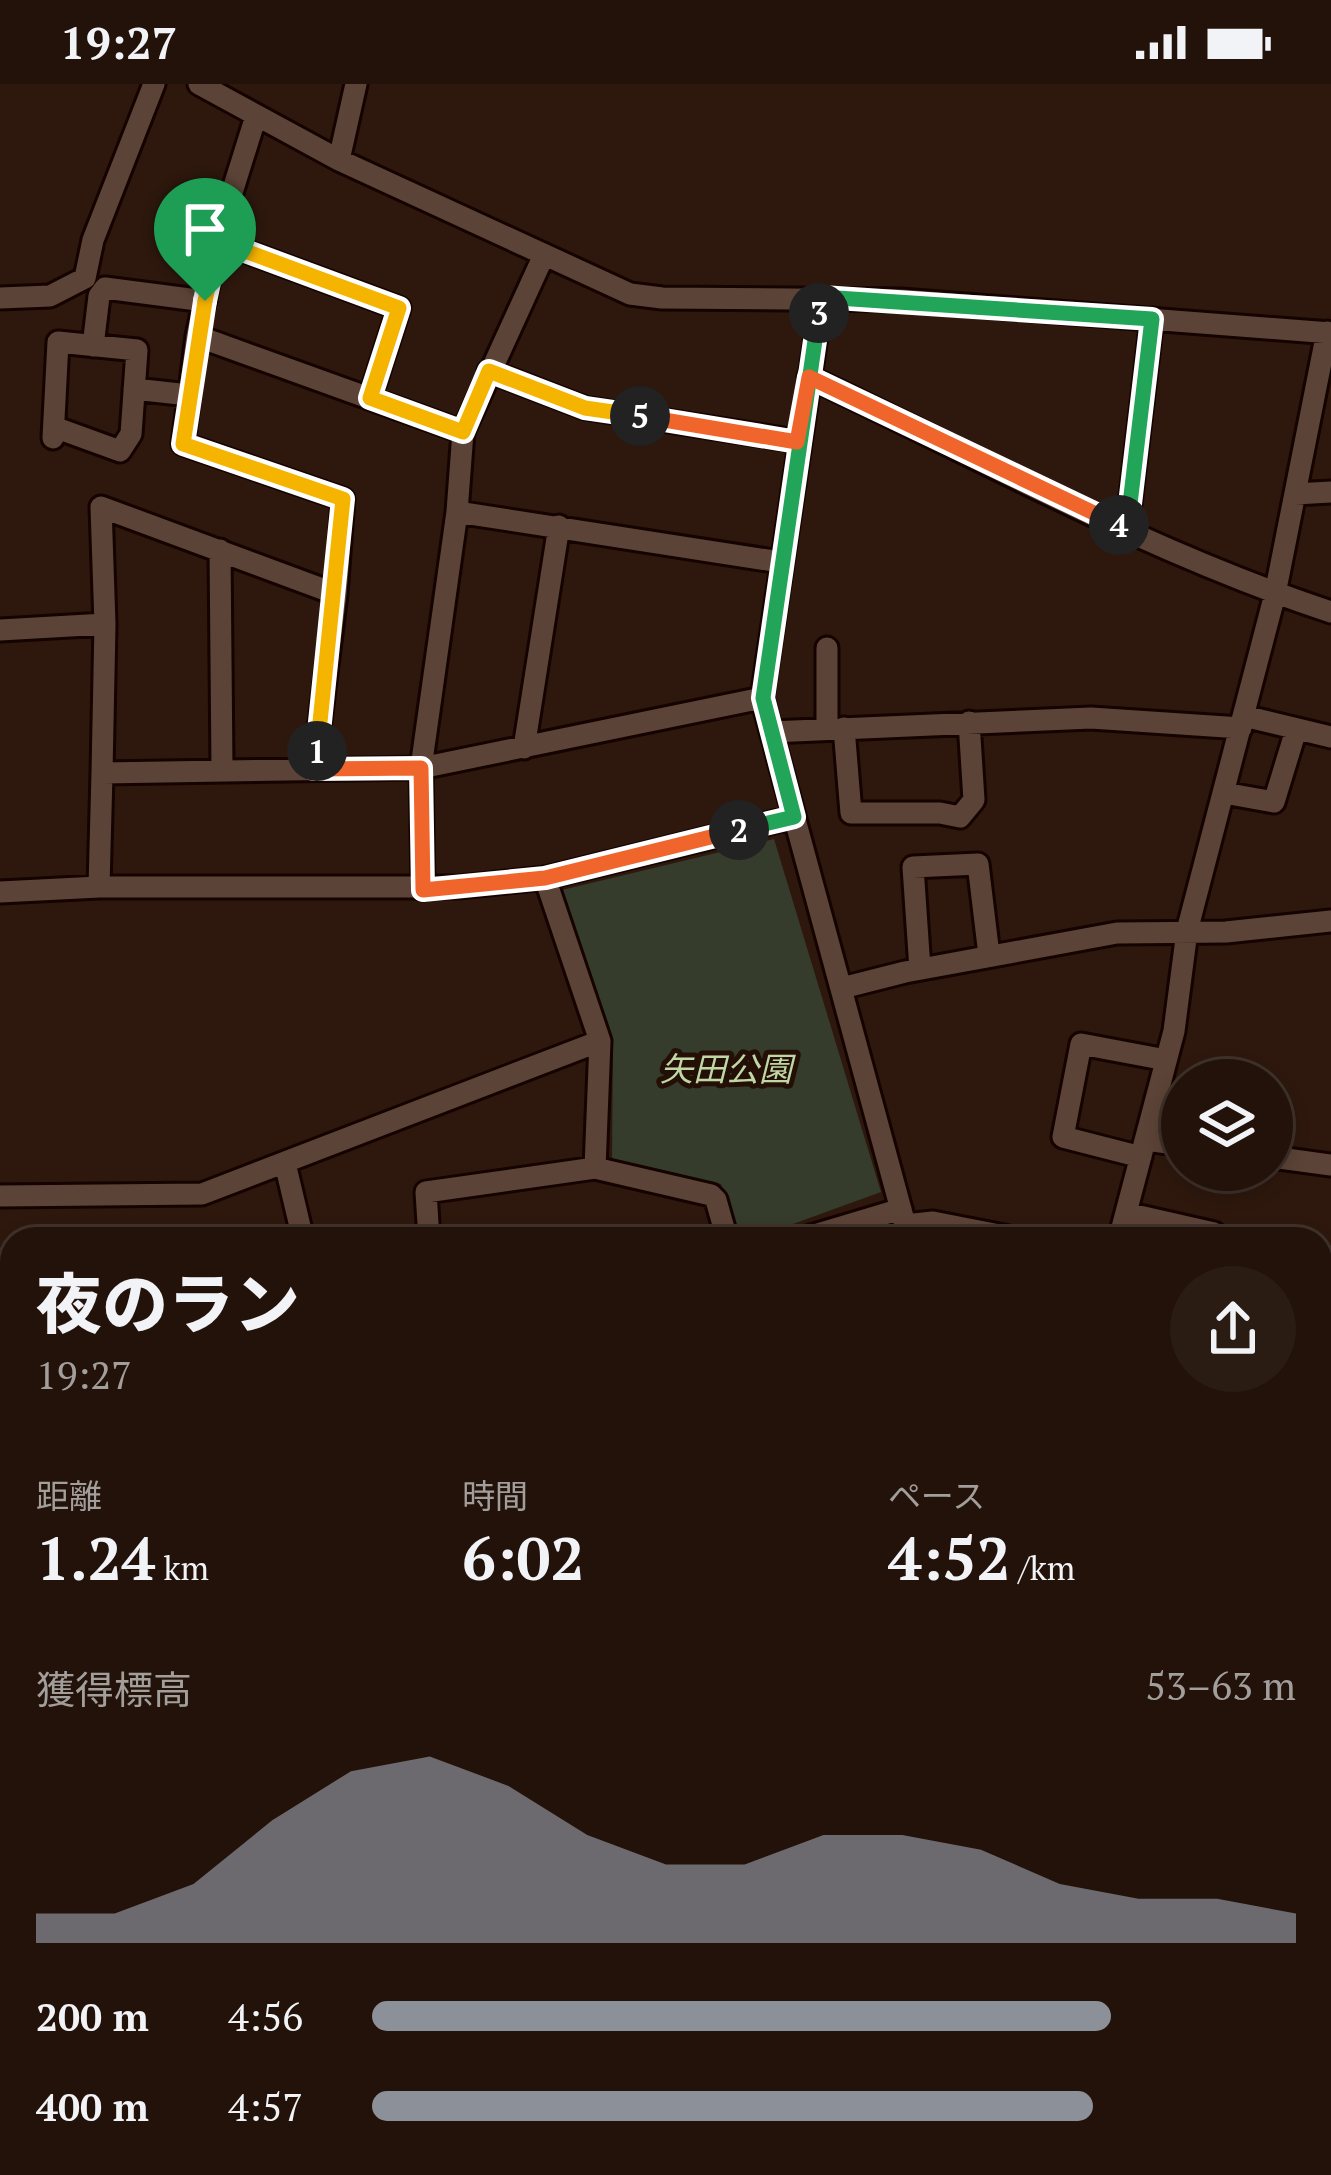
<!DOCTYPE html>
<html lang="ja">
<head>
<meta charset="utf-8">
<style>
  body { margin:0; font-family:"PT Serif","Noto Sans JP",serif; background:#2a1b13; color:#f1f3f6; height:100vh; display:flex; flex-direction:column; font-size:45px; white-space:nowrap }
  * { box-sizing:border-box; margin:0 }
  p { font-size:39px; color:#a29e9c }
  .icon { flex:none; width:66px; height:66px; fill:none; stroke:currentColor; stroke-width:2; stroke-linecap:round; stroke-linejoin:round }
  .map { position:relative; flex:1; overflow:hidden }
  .details { position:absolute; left:0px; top:1143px; width:1332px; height:948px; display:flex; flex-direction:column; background:#22120a; border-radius:36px 36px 0 0; box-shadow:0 6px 18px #0003,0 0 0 3px #3f322b }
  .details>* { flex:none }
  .tools { position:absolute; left:1161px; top:975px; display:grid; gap:24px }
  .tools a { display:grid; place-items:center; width:132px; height:132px; border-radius:50%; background:#22120a; box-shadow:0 6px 18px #0003,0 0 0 3px #3f322b; font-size:60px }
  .pin { position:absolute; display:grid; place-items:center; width:102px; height:102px; color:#fff; margin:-123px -51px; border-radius:50% 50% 50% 0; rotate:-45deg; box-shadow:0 0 12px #0007 }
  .pin .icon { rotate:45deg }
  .km { position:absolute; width:60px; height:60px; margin:-30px; border-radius:50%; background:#222; color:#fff; font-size:33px; line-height:60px; text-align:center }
  .round { display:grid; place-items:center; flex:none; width:126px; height:126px; border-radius:63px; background:#2a1b13 }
  .headline { display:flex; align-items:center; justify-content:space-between; height:204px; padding:0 36px }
  h1 { font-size:66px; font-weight:800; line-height:90px }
  .metrics { display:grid; grid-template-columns:repeat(3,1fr); gap:18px; height:204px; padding:12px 36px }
  .metrics div { display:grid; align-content:center }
  .metrics b { font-size:60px; font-weight:800 }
  .metrics small { font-size:33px; font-weight:400 }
  .metrics p { font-size:33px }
  .chart { height:336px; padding:24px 36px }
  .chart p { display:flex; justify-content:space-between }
  .chart svg { width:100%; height:216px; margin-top:12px; fill:#8c9099; opacity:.7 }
  ul { padding:0 36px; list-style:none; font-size:39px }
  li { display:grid; grid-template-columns:192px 144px 1fr; align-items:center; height:90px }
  li i { height:30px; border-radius:15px; background:#8c9099 }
  .status { display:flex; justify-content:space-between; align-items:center; height:84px; padding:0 60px; background:#22120a; direction:ltr }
  .status svg { height:33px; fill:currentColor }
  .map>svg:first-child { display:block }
  .green { fill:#353c2c }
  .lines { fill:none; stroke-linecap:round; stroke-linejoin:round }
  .canal { stroke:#010e1e; stroke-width:21 }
  .minor-casing { stroke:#150300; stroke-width:27 }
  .major-casing { stroke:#150300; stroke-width:33 }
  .minor { stroke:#5c4337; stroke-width:21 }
  .major { stroke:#a58132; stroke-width:27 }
  .split-1-casing { stroke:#fff; stroke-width:24 }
  .split-2-casing { stroke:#fff; stroke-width:24 }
  .split-3-casing { stroke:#fff; stroke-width:24 }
  .split-4-casing { stroke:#fff; stroke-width:24 }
  .split-5-casing { stroke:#fff; stroke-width:24 }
  .split-6-casing { stroke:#fff; stroke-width:24 }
  .split-1 { stroke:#f5b400; stroke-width:15 }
  .split-2 { stroke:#f0652b; stroke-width:15 }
  .split-3 { stroke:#22a559; stroke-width:15 }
  .split-4 { stroke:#22a559; stroke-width:15 }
  .split-5 { stroke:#f0652b; stroke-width:15 }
  .split-6 { stroke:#f5b400; stroke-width:15 }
  .labels { text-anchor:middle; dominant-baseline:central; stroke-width:10; stroke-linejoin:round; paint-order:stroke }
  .park-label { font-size:33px; font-style:italic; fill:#bfd7a5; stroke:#230f05 }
</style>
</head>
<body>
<div class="status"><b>19:27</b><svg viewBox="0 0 49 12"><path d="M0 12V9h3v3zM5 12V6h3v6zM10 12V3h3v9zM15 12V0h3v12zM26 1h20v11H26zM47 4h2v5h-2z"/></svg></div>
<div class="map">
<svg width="1331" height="2091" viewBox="0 0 1331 2091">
  <rect width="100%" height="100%" fill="#2e180d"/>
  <path class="green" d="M774,755L881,1108L752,1155H736L721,1100L612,1077L613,957L562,806Z"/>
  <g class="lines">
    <path class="canal" d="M824,2091L828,2079"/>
    <defs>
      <path id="minor" d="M199,0L339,76L630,210L662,214L901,216L1331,249
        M256,32L219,150L197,252L183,360L343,415L336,510L101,423L105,540L102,689L421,684L762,614
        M339,76L356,0
        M218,157L399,224L370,314
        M822,213L762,614L909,1155
        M0,214L50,212L85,194L93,156L154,0
        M197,252L463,348
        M93,262L99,212L105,204L205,217
        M489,287L585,324L797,357
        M809,293C980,374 1151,469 1331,528
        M134,305L189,311
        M53,354L58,258L137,266L131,350L120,367L54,343
        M1295,410L1331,408
        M457,428L780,478
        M1127,445L1152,235
        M220,466L222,685
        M0,546L105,540
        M1244,632L1331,653
        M844,644L851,729H940L960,733L974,716L969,638
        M827,645V564
        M771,648L1091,634L1241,644
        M524,664L559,442
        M314,685L336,510
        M1224,709L1274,718L1296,646
        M545,794L600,957L595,1084L711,1111L716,1116L727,1155
        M99,803L102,689
        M423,805L421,684L457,428L463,348L544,171
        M0,808L99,803H459L545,794L794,733
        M920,885L913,783L978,780L989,871
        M842,904L905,888L1117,849L1226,848L1331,837
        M1146,1056L1182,1061
        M1141,1073L1063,1053L1081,960L1166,976
        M1272,1073L1331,1081
        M285,1079L303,1155
        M0,1112L202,1110L600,957
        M1126,1129L1214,1149
        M905,1141L933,1138L1019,1155
        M429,1155L426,1108L595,1084
        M801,1155L901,1125
        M1119,1155L1174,947L1187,847L1275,510L1327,248
        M1320,1378L1331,1339
        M0,1401L12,1404
        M1330,1606H1331
        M0,1655L12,1658
        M1320,1842L1331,1843
        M1320,1967L1331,1968
        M418,2079L434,2088L476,2079
        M119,2091L123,2079
        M500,2091L504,2079
        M812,2091L815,2079
        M912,2091L914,2079"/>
      <path id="major" d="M1320,1303L1331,1298
        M1320,1339L1331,1335
        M0,1807L12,1802
        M0,1846L12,1841"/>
    </defs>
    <use href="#minor" class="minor-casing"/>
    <use href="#major" class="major-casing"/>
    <use href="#minor" class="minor"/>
    <use href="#major" class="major"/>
  </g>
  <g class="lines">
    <defs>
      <path id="split-1" d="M205,217L183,360L343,415L317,667"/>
      <path id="split-2" d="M317,667L314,685L421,684L423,806L545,794L739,746"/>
      <path id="split-3" d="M739,746L794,733L763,614L819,229"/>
      <path id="split-4" d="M819,229L822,213L1152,235L1127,445L1119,441"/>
      <path id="split-5" d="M640,332L797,358L809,293L1119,441"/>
      <path id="split-6" d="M205,217L218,157L399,224L370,314L463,348L489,287L585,324L640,332"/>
    </defs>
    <use href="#split-1" class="split-1-casing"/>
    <use href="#split-2" class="split-2-casing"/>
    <use href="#split-3" class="split-3-casing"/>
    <use href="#split-4" class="split-4-casing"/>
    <use href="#split-5" class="split-5-casing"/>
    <use href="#split-6" class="split-6-casing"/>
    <use href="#split-1" class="split-1"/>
    <use href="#split-2" class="split-2"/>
    <use href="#split-3" class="split-3"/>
    <use href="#split-4" class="split-4"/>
    <use href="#split-5" class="split-5"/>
    <use href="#split-6" class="split-6"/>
  </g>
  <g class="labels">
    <g class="park-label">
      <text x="726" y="984">矢田公園</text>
    </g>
  </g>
</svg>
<div class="tools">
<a><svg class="icon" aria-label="layers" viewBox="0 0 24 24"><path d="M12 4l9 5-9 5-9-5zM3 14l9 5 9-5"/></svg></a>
</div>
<div class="pin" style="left:205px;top:217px;background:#1e9e55"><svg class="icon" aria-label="arrive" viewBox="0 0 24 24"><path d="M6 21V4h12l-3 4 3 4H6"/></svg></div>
<b class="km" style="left:317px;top:667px">1</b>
<b class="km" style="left:739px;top:746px">2</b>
<b class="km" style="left:819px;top:229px">3</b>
<b class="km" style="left:1119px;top:441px">4</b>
<b class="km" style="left:640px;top:332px">5</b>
<section class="details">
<div class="headline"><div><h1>夜のラン</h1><p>19:27</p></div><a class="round"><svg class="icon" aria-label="share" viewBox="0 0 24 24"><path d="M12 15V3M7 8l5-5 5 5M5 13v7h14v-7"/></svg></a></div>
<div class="metrics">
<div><p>距離</p><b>1.24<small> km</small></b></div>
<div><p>時間</p><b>6:02</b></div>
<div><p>ペース</p><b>4:52<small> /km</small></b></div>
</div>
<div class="chart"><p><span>獲得標高</span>53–63 m</p>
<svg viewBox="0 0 160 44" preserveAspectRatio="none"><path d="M0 44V38L10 38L20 32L30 19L40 9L50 6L60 12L70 22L80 28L90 28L100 22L110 22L120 25L130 32L140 35L150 35L160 38V44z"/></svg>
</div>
<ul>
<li><b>200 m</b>4:56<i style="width:80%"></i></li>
<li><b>400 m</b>4:57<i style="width:78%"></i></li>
</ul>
</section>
</div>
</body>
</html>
